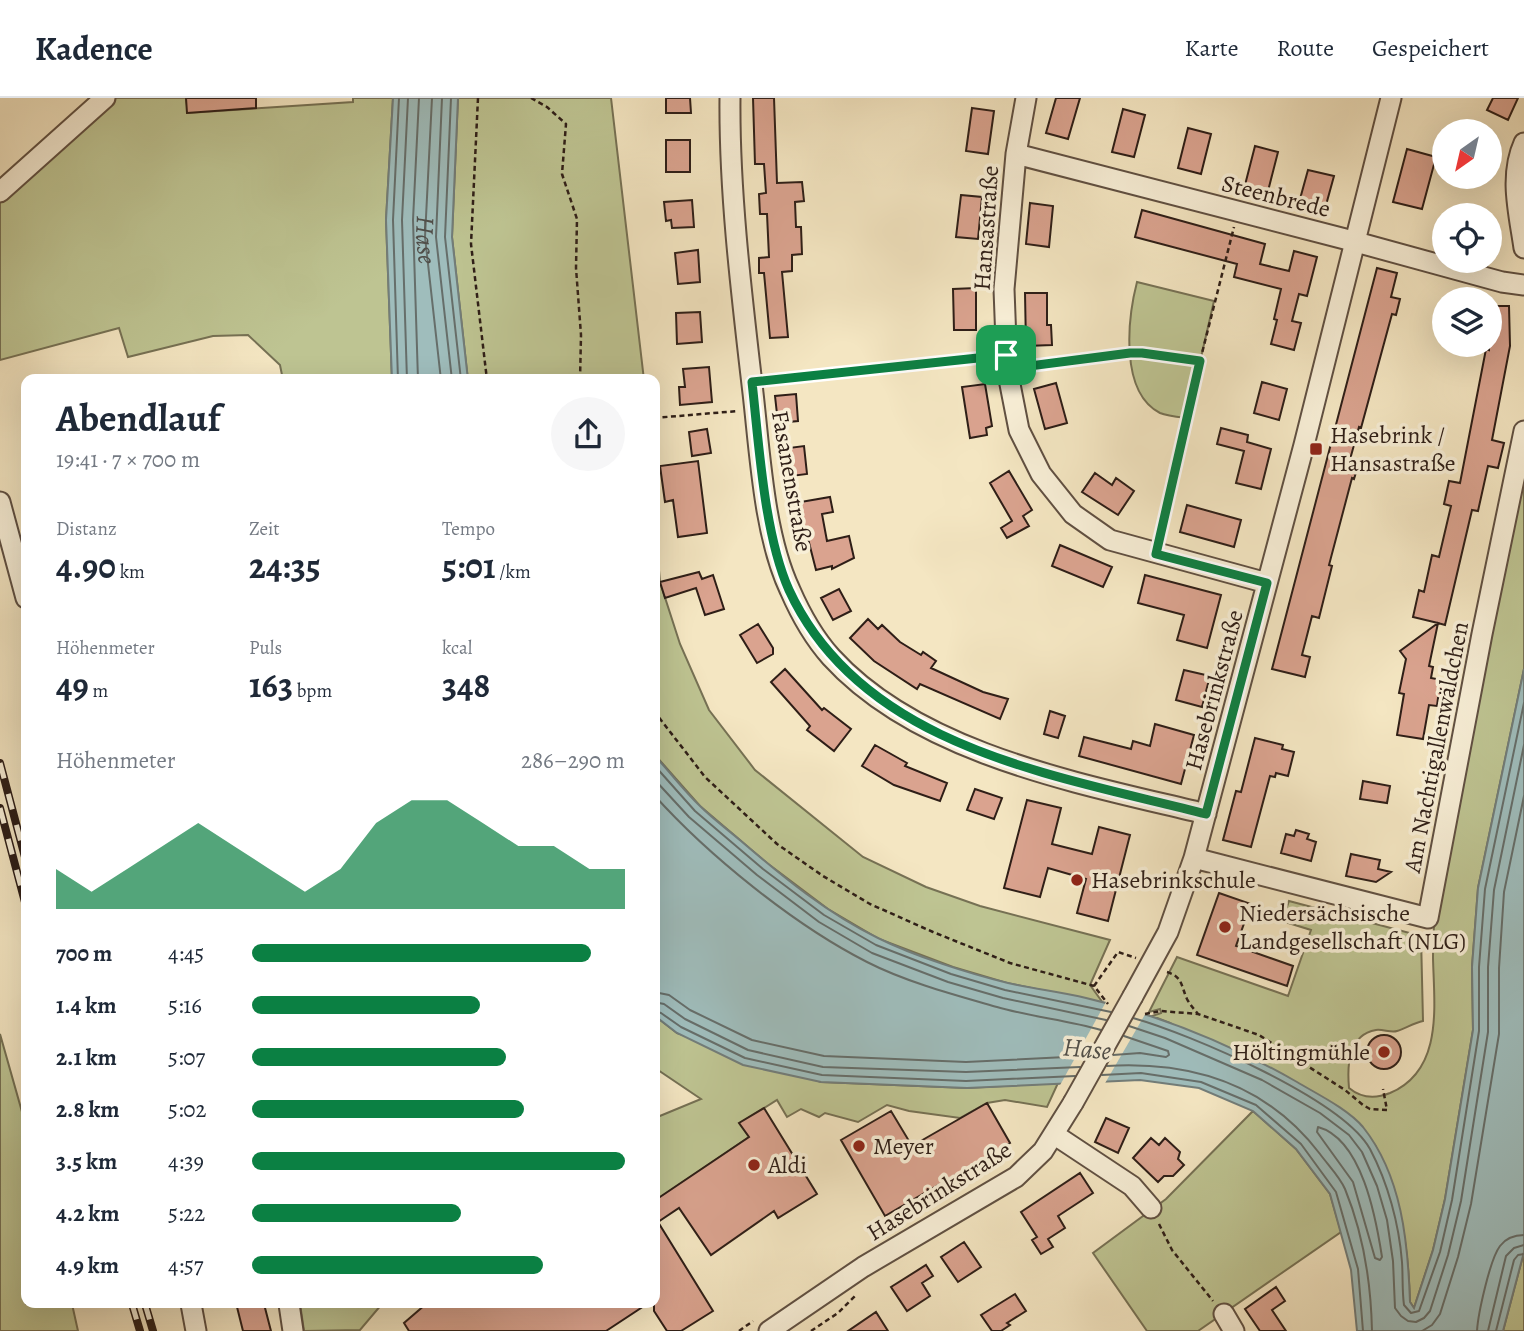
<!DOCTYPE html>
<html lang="de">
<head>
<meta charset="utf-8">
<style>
  body { margin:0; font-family:Alegreya,serif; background:#f6f6f7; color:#1f2937; height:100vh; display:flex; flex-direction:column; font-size:26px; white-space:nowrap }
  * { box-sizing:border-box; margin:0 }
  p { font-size:23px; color:#747a83 }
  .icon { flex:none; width:38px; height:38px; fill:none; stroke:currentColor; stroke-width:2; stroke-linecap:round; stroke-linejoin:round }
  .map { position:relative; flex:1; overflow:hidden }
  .side { position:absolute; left:21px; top:276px; width:639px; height:934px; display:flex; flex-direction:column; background:#fff; border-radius:14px; box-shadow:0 7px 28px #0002 }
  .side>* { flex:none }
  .needle { width:46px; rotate:214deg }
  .tools { position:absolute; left:1432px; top:21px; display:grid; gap:14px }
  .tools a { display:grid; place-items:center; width:70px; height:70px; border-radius:50%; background:#fff; box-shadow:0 7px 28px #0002; font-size:35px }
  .pin { position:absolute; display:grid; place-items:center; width:60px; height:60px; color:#fff; margin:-30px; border-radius:14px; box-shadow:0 4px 10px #0006 }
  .round { display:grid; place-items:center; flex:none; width:74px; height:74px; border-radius:37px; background:#f6f6f7 }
  .overview { display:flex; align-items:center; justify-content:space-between; height:119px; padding:0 35px }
  h1 { font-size:38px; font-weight:600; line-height:52px }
  .figures { display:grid; grid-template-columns:repeat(3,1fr); gap:10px; height:119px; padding:7px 35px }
  .figures div { display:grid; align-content:center }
  .figures b { font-size:35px; font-weight:600 }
  .figures small { font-size:19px; font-weight:400 }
  .figures p { font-size:19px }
  .chart { height:196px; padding:14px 35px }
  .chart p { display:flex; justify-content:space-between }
  .chart svg { width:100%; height:126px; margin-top:7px; fill:#0b8043; opacity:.7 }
  ul { padding:0 35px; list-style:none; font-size:23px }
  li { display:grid; grid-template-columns:112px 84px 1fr; align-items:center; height:52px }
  li i { height:18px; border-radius:9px; background:#0b8043 }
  header { display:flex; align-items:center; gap:42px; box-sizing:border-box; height:98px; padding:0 35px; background:#fff; border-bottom:2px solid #e0e1e3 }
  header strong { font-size:33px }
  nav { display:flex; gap:38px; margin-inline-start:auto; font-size:24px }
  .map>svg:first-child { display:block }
  .green { fill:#bec492; stroke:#767154; stroke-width:2 }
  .water { fill:#9fbdbc; stroke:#727d7a; stroke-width:2 }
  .pier { fill:#f4e6c2 }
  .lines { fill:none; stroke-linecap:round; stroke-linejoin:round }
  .shore { stroke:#666e6a; stroke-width:2 }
  .building { fill:#daa38f; stroke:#2e1e17; stroke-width:2 }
  .minor-casing { stroke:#605042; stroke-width:23 }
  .path { stroke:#2e1e17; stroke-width:2.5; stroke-dasharray:5 3.5; stroke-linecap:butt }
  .minor { stroke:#f8efd7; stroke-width:19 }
  .rail-casing { stroke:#2e1e17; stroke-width:8 }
  .rail { stroke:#f8efd7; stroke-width:5; stroke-dasharray:16; stroke-linecap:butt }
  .minor-bridge-casing { stroke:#605042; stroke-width:23; stroke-linecap:butt }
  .minor-bridge { stroke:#f8efd7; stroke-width:19 }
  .route-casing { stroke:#fff; stroke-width:14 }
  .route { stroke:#0b8043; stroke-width:9 }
  .poi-dot { fill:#8f2418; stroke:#f8efd7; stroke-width:2.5 }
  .labels { text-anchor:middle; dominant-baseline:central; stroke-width:7; stroke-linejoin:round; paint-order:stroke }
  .street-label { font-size:24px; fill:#2e1e17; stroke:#f8efd7 }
  .poi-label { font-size:24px; fill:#2e1e17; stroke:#f8efd7; text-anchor:start }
  .water-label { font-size:26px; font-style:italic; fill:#504e49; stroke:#f8efd7 }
</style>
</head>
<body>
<header>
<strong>Kadence</strong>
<nav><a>Karte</a><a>Route</a><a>Gespeichert</a></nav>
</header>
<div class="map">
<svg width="1524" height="1233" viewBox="0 0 1524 1233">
  <rect width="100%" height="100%" fill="#f4e6c2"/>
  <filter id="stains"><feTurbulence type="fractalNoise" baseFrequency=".00286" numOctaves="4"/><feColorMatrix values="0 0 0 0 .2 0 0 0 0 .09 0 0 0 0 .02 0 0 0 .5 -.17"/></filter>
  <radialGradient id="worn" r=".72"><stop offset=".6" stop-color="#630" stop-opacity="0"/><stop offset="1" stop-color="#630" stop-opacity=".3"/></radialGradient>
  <path class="green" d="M116,0H186L188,15L353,4V0H393L386,122L392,282H283L280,267L248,237L213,238L128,259L119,230L0,262V104Z
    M458,0H611L644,282H468L452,139Z
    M1137,184L1214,203L1187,320C1178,319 1167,318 1160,315C1119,294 1128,219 1137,184Z
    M1524,362V571L1478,790L1472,869L1473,932L1445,1101L1433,1152L1414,1210L1410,1204C1408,1143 1401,1102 1375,1047L1170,925L1152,918L1161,915L1160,911L1149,914L1177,859L1288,898L1311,832L1282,823L1289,803L1421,838L1423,923C1414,925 1406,930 1397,933C1391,935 1383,931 1376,932C1348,937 1347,967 1349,990C1361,1000 1375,1001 1390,995C1444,972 1434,907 1433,860C1433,847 1434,834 1434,822Z
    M654,412L660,484L680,546L709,612L755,672L863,759L926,789L980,808L1110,842L1090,887L1103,905L1007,885L953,869L879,841L828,811L767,765L700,708L655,657Z
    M655,918L677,935L821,984L967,990L1058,985L1047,1009L1005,1002L987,1005L960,1020L909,1013L887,1007L858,1024L825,1015L819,1019L801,1011L787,1019L777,1002L740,1025L749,1039L655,1103V1020L701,1001L655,970Z
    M0,936L26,1028V1206H72L78,1233H0Z
    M1253,1013L1296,1051L1330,1096L1341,1134L1198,1233H1147L1093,1155L1166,1101Z
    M1524,1154V1233H1503Z
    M300,1206H382L360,1232L304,1233Z"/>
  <path class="water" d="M393,0H458L452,139L468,282H392L386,122Z
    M1524,571V1154L1503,1233H1357L1351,1172L1330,1096L1296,1051L1253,1013L1199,990L1140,982L967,990L821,984L743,967L677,935L655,918L654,657C670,674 684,693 700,708C713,721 727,731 741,743C783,779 828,816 878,840C914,858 970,876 1008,885C1034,891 1061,894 1086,900C1160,917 1232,947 1297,984C1317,996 1348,1011 1363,1029C1402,1078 1408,1144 1410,1204L1414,1210L1433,1152L1445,1101L1473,932L1472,869L1478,790Z"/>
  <path class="pier" d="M1107,902L1147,913L1104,987L1059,989Z"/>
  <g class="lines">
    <g class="shore">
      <path id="s1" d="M432,0L425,139L441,282"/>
      <path d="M442,0L436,139L452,282"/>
      <path d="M451,0L445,139L461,282"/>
      <path d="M398,282L393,122L399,0"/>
      <path d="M407,282L402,122L408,0"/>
      <path d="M418,282L413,122L419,0"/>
      <path d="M654,667L695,713L763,771L824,817L876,847L951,876L1005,892L1111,914"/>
      <path d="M654,681L689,719L757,777L819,824L872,855L948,884L1003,900L1106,922"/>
      <path d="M654,697C708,757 794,827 867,864C906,884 955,897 997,909C1031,919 1067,922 1101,932"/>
      <path d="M654,894L669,897L690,912L752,942L824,958L966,964L1086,958"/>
      <path d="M654,904L664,906L685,921L748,952L823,969L966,974L1080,969"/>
      <path d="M654,913L661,915L681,929L745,960L822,977L966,983L1075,978"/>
      <path d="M1133,920C1190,936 1342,1001 1370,1051C1388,1085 1399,1126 1402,1164C1403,1178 1402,1193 1404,1207L1411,1215L1419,1213L1440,1154L1452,1102L1479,933V869L1485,791L1524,605"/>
      <path d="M1129,928L1165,940L1262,982L1320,1015L1349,1037L1362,1054L1377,1088L1387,1122L1393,1163L1395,1210L1401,1218L1408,1223L1416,1224L1424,1220L1430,1213L1448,1157L1461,1103L1488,934V869L1494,792L1524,647"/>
      <path d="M1113,957L1140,955L1166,959L1169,957L1168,953L1124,938"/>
      <path d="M1107,968C1192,963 1267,986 1320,1056C1328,1067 1340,1079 1345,1091C1363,1135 1371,1186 1372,1233"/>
      <path d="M1102,977L1141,975L1201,984L1256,1007L1301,1046L1336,1094L1358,1171L1363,1233"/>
      <path d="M1318,1029C1362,1041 1376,1120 1382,1159L1380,1162L1375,1160L1353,1084L1317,1034Z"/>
      <path d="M1422,1233L1432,1227L1440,1216L1458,1159L1471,1106L1499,936V870L1504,794L1524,698"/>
      <path d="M1477,1233C1478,1216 1490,1161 1500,1148C1506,1140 1514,1137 1524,1137"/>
      <path d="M1488,1233L1506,1158L1514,1150L1524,1147"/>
      <path d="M1496,1233L1514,1162L1518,1157L1524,1156"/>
    </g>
  </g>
  <path class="building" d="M186,0H256V10L187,15Z
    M666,0H690L691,15H666Z
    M753,0H774L777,85L802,84L804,103L795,104L796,129H801L802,156L792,157V173L782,174L788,239L770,240L764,175H759V160L769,159L767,116H760L759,96L766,95L764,66H755Z
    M1056,0H1080L1068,41L1046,35Z
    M1493,0H1518L1508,22L1487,12Z
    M972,10L994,13L988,56L966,53Z
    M1123,11L1145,17L1134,59L1112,54Z
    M1188,30L1211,36L1201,76L1178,70Z
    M666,42H690V74H666Z
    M1255,48L1278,54L1268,93L1245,87Z
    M1407,51L1436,59L1422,111L1393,104Z
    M1308,72L1334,78L1326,107L1300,101Z
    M961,97L982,99L978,141L956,139Z
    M692,102L694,129L672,130L671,122L666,123L664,104Z
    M1030,105L1053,108L1049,149L1026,146Z
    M1142,112L1265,146L1260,166L1289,173L1294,153L1317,159L1307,198L1299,196L1292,223L1301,225L1294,252L1271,246L1277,222L1274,221L1281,191L1234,179L1237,166L1135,139Z
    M698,152L700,184L678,186L675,155Z
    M1377,170L1397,175L1391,199L1400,201L1396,217L1392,216L1361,330L1359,329L1349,365L1358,368L1354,381L1352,380L1329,467L1332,468L1319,520L1312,518L1302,557L1310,559L1305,579L1272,571Z
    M976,190V232H954L953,191Z
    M1025,195H1047V227H1051L1052,247L1026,248Z
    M1489,208H1509L1510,248L1492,342L1504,345L1498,370L1488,368L1478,413L1472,412L1445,527L1438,525L1429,568L1433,569L1431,580L1447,583L1443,601L1438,600L1437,608L1429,607L1423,641L1397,637L1404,596L1399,595L1406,561L1400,553L1438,525L1413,519L1419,492L1424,494L1432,457L1439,459L1451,408L1444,406L1449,383L1460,385L1486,251L1489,252Z
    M700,214L702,244L677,246L676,215Z
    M709,269L712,304L680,307L679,289H685L683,271Z
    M1262,284L1287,291L1279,322L1254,315Z
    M1056,285L1067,325L1045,331L1034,291Z
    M985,286L992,328L986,330L987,337L970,340L962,289Z
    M796,296L798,323L778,325L775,298Z
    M1221,330L1248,337L1247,344L1271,351L1261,391L1236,385L1244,353L1217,346Z
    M707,331L711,355L692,358L689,334Z
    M804,348L807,376L784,379L781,351Z
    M698,363L707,435L678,439L673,402L665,404L660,368Z
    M1009,373L1032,412L1023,418L1029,428L1007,440L1001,430L1012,423L990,385Z
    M1095,375L1112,387L1116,380L1134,393L1118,417L1082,394Z
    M830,399L833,414L822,416L827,443L849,438L854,460L832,471V468L816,472L805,429L794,431L789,406Z
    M1187,407L1241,422L1234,449L1180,434Z
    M1060,447L1112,469L1103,489L1052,468Z
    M699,474L702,481L713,477L724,511L705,517L696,490L665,500L660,484Z
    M1145,477L1221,497L1207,550L1177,542L1184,517L1138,505Z
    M839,491L851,513L833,522L821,500Z
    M868,521L878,531L882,527L900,544L921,557L923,554L936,563L931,570L983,594L1008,601L1000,621L920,586L917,591L874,563L850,540Z
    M758,526L773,550V556L757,565L740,537Z
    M785,571L822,612L824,610L851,631L834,653L807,632L810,628L771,584Z
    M1184,572L1210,578L1202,609L1176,602Z
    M1050,613L1065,618L1058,640L1044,636Z
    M1155,626L1194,637L1181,686L1079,658L1084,639L1131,651L1133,643L1150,648Z
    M1255,640L1283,647L1282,651L1294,654L1288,678L1276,675L1275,679L1270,678L1251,749L1223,742L1236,693L1241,694Z
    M875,647L907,665L905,668L947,685L940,703L894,687L862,668Z
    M1363,683L1390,688L1387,705L1360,701Z
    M975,691L1002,700L994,721L967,712Z
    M1027,702L1061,710L1052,746L1092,756L1099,729L1130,737L1108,823L1077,815L1086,781L1048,770L1040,799L1004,790Z
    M1296,732L1309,736L1307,741L1316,744L1311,763L1281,755L1286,736L1294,738Z
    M1351,756L1380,762L1378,771L1391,774L1376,784L1346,778Z
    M1219,795L1251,806L1236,848L1293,868L1287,888L1197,857Z
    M1367 954a17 17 0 1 1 34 0a17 17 0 1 1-34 0Z
    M987,1005L1010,1045L885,1118L841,1042L891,1013L912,1048Z
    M764,1010L817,1096L778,1120L774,1113L711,1157L679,1110L658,1124L713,1213L681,1233H667L654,1213V1103L749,1039L739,1025Z
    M1106,1020L1129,1030L1118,1055L1095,1044Z
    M1151,1040L1159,1047L1165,1040L1180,1054L1178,1061L1184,1067L1173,1078H1164L1158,1084L1133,1060Z
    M1080,1075L1093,1095L1058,1118L1065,1130L1048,1141L1053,1149L1041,1156L1032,1142L1037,1139L1021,1114Z
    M964,1144L981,1169L958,1184L941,1159Z
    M926,1167L933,1178L922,1185L930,1198L907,1213L891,1189Z
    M1276,1189L1285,1203L1272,1212L1286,1233H1260L1245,1211Z
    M1015,1196L1026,1213L1007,1225L1010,1227L1001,1233H992L981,1217Z
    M250,1206H264L271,1233H243L237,1209Z
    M426,1206H647L606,1233H409L404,1225Z
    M876,1214L888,1233H848Z"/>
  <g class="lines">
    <defs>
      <path id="minor" d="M730,0C729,95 742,200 753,295C760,356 764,437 790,492C800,515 814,540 831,559C920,657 1083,686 1206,716
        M1026,0L1016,56L1004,191L1007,271L1019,332L1041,376L1073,416L1110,442L1267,485
        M1524,45C1509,78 1519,115 1524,150
        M1016,56L1345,141L1502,184L1524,187
        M0,94L105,0
        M0,404L26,500
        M1194,760L1428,820L1482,536L1524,333
        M1133,898L1168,834L1194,760L1304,347L1391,0
        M1055,1037L1132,1088L1151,1110
        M191,1206L196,1233
        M289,1206L293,1233
        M1224,1216L1234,1233
        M769,1233L863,1169L1016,1079L1043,1053L1073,1005"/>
    </defs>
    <use href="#minor" class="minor-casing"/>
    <path class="path" d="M478,0L471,146L487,282
      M531,0L547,9L566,26L562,76L577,121L576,170L581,237L580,282
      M1024,269L1130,255L1200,263
      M769,282L988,258
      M654,320L738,313
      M1160,436L1200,263L1234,129
      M654,613L705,679L777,746L823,778L870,806L933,834L1010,865L1094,888L1108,906
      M1167,874C1183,879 1181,888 1187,901C1190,907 1194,911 1198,916
      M1094,888L1118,854L1136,860
      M1145,916L1161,913L1198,916L1259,937L1345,992L1363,1007L1370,1011L1387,1012L1383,991
      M1159,1126L1172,1152L1213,1203
      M739,1233L753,1223
      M811,1233L838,1215L857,1196"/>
    <use href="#minor" class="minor"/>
    <defs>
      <path id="rail" d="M0,665L26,763
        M0,710L26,808
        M132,1206L140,1233
        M145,1206L153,1233"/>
    </defs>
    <use href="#rail" class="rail-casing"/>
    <use href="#rail" class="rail"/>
    <defs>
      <path id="minor-bridge" d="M1073,1005L1133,898"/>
    </defs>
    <use href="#minor-bridge" class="minor-bridge-casing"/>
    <use href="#minor-bridge" class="minor-bridge"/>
  </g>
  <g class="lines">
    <defs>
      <path id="route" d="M1130,255H1142L1200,263L1156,456L1267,485L1206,716C1055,677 862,650 789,492C764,436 759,346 752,284L1006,257L1007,271Z"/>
    </defs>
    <use href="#route" class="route-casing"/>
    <use href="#route" class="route"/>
  </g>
  <g class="poi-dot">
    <rect x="1309" y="344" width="14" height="14" rx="3.5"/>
    <circle cx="1077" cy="782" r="7"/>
    <circle cx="1225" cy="829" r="7"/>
    <circle cx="1384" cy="954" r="7"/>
    <circle cx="859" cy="1048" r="7"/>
    <circle cx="754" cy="1067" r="7"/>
  </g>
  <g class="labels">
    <g class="street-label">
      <text transform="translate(1276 98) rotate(14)">Steenbrede</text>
      <text transform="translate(986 130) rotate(-86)">Hansastraße</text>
      <text transform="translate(792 383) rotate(80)">Fasanenstraße</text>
      <text transform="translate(1214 592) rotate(-75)">Hasebrinkstraße</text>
      <text transform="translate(1436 649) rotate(-79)">Am Nachtigallenwäldchen</text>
      <text transform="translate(939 1093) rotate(-32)">Hasebrinkstraße</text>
    </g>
    <g class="poi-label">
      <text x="1330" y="337">Hasebrink /<tspan x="1330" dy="28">Hansastraße</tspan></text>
      <text x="1091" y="782">Hasebrinkschule</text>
      <text x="1239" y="815">Niedersächsische<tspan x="1239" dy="28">Landgesellschaft (NLG)</tspan></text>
      <text x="1370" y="954" text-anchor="end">Höltingmühle</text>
      <text x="873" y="1048">Meyer</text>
      <text x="768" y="1067">Aldi</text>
    </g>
    <g class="water-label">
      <text stroke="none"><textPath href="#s1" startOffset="142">Hase</textPath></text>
      <text transform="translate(1087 951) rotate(5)">Hase</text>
    </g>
  </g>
  <rect width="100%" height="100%" filter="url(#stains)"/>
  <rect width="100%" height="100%" fill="url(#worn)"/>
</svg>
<div class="tools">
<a><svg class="needle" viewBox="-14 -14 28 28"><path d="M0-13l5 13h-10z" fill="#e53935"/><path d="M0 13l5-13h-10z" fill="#747a83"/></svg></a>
<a><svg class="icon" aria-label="locate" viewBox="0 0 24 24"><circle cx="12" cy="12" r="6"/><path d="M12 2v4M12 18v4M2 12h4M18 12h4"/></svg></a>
<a><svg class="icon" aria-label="layers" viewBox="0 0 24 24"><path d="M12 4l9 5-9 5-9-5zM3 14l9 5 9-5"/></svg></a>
</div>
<div class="pin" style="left:1006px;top:257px;background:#1e9e55"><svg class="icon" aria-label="arrive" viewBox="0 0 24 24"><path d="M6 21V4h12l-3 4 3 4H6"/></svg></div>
<section class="side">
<div class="overview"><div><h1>Abendlauf</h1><p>19:41 · 7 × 700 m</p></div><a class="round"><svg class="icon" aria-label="share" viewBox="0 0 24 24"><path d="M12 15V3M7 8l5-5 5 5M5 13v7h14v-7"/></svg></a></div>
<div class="figures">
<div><p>Distanz</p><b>4.90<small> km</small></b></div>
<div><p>Zeit</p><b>24:35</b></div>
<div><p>Tempo</p><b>5:01<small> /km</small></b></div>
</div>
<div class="figures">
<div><p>Höhenmeter</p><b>49<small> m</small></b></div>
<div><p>Puls</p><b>163<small> bpm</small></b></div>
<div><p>kcal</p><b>348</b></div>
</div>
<div class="chart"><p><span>Höhenmeter</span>286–290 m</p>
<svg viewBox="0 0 160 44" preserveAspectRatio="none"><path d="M0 44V30L10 38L20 30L30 22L40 14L50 22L60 30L70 38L80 30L90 14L100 6L110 6L120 14L130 22L140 22L150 30L160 30V44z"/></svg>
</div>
<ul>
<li><b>700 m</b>4:45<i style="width:91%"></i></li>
<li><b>1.4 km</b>5:16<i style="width:61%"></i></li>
<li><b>2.1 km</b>5:07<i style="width:68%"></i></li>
<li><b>2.8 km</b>5:02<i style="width:73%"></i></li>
<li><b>3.5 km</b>4:39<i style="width:100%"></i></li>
<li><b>4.2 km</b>5:22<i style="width:56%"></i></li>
<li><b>4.9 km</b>4:57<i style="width:78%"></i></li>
</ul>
</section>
</div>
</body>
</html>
